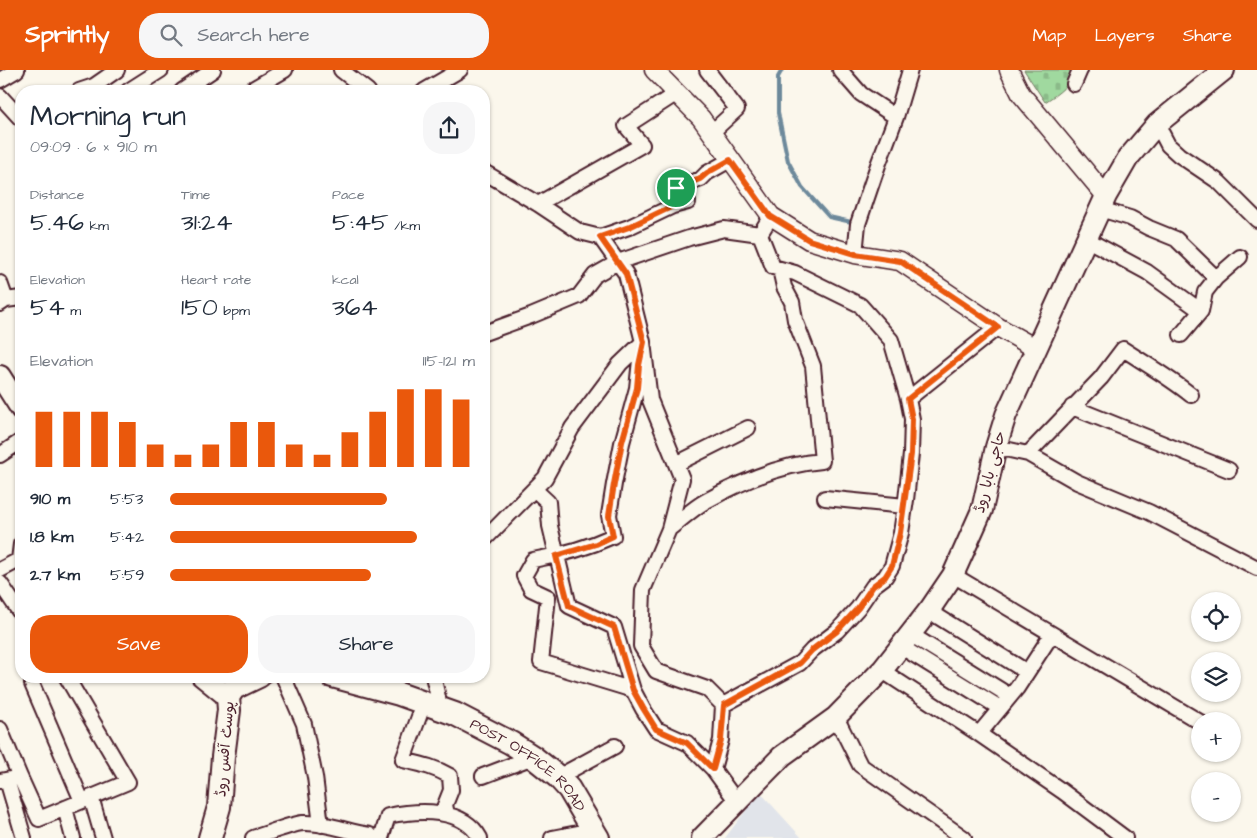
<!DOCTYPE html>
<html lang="en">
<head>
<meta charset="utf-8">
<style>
  body { margin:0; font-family:"Architects Daughter","Playpen Sans Arabic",sans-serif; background:#f6f6f7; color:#1f2937; height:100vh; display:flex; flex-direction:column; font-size:19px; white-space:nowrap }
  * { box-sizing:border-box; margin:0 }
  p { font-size:16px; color:#747a83 }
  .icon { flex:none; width:28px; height:28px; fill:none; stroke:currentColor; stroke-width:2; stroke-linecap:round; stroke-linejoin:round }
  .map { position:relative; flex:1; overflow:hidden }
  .details { position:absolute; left:15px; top:15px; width:475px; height:598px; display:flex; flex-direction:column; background:#fff; border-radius:20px; box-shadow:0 1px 4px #0004 }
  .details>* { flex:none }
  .fabs { position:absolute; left:1191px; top:522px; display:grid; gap:10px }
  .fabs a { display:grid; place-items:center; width:50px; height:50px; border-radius:50%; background:#fff; box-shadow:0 1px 4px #0004; font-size:25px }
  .pin { position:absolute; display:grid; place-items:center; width:42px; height:42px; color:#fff; margin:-21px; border:2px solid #fff; border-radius:50%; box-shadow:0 1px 5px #0007 }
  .round { display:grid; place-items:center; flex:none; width:52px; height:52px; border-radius:20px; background:#f6f6f7 }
  .overview { display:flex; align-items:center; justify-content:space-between; height:85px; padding:0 15px }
  h1 { font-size:28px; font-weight:600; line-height:38px }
  .metrics { display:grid; grid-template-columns:repeat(3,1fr); gap:8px; height:85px; padding:5px 15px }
  .metrics div { display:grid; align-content:center }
  .metrics b { font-size:25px; font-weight:600 }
  .metrics small { font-size:14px; font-weight:400 }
  .metrics p { font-size:14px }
  .chart { height:140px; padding:10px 15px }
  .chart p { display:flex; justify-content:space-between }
  .chart svg { width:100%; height:90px; margin-top:5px; stroke:#ea580c; stroke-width:6 }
  .button { display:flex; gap:10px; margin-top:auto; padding:10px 15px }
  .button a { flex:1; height:58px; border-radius:20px; background:#ea580c; color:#fff; font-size:20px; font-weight:600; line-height:58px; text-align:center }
  .button a+a { background:#f6f6f7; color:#1f2937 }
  ul { padding:0 15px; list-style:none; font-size:16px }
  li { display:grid; grid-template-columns:80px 60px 1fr; align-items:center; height:38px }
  li i { height:12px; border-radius:6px; background:#ea580c }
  header { display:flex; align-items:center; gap:30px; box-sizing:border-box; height:70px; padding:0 25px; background:#ea580c; color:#fff }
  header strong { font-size:24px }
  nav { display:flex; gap:28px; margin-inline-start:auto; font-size:18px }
  .search { width:350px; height:45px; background:#f6f6f7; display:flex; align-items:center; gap:12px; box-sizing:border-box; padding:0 18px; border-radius:20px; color:#747a83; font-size:19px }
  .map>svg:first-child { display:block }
  .built { fill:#e1e4ea }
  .cemetery { fill:url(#cemetery-stones); stroke:#757c65 }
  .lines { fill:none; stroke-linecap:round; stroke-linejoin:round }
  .stream { stroke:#6d899b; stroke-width:4 }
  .minor-casing { stroke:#4a1f2b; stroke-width:18 }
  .tertiary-casing { stroke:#4a1f2b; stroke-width:21 }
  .secondary-casing { stroke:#4a1f2b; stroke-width:24 }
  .primary-casing { stroke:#4a1f2b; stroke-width:26 }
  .minor { stroke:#fbf7ec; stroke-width:14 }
  .tertiary { stroke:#fbf7ec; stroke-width:18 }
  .secondary { stroke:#fbf7ec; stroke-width:20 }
  .primary { stroke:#fbf7ec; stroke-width:22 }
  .route-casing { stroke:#fff; stroke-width:10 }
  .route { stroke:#ea580c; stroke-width:6 }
  .labels { text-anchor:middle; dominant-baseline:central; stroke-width:4; stroke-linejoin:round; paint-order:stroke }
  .street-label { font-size:15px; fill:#4a1f2b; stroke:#fbf7ec }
</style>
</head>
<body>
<header>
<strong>Sprintly</strong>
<div class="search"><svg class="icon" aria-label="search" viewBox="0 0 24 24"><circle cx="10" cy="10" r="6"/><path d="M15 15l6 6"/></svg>Search here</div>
<nav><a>Map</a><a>Layers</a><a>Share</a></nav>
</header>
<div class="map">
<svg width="1257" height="768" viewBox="0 0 1257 768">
  <defs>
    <pattern id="cemetery-stones" width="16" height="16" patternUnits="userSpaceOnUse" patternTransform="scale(1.25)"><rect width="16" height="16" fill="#a0d99f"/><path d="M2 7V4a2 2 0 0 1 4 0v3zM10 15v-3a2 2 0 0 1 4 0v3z" fill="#8bba89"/></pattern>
  </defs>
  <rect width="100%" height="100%" fill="#fbf7ec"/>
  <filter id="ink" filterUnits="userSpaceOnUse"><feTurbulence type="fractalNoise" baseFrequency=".02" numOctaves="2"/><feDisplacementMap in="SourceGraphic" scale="10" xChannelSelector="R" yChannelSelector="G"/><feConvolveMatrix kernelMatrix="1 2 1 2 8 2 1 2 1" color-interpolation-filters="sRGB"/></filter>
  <g filter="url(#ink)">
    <path class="built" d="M760,722L802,768H725Z"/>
    <path class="cemetery" d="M1024,0H1076C1069,16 1059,23 1045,32Z"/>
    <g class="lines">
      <path class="stream" d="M782,0L778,7V43L788,91L802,117L829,147L856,153"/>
      <defs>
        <path id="minor" d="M341,0L368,21
          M707,0L737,39L711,63
          M840,0L861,24L896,47
          M0,10L17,0
          M1074,14L1080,0
          M79,21L94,16L117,0
          M128,21L161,0
          M182,21L213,0
          M249,21L285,0
          M424,21L460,0
          M0,26L21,49
          M1157,54L1168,75L1179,85L1219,112L1257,150
          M484,102L538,134L580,162L600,167L629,157L673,136L688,132L676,118L701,109L707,103L730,90
          M538,134L642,75L626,56L677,23
          M1100,139L1130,148L1149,158L1176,169L1216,208
          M600,167L626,204L643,272L650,330L682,409L669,459L643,520L641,576L656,601L707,619L723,635L721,670L713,699L737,732
          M1086,169L1147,202L1201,241
          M855,184L858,154L878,95L896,47L910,0
          M0,213L6,230
          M0,234L6,230L21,228
          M484,263L531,246L579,226L595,205L618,192L689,168L724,159L760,164
          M1181,265L1201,241L1205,222L1216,208L1240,187
          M908,329L998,257
          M1072,337L1229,400
          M996,377L1028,384L1077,412L1149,442L1257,498
          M1028,384L1101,308L1123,279C1146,294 1170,308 1191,325
          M0,385L21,371
          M676,394L748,358
          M534,419L548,432L550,456L569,536L614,557L633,620L643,639L656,659L687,673L713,699
          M825,428L905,436
          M669,459C681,450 693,438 706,431C742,411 781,394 822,391L813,296L795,250L792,232L784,217L780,199
          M484,470L545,408L572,358L620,294L643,272
          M0,500L19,490L21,474
          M953,505L1200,652
          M0,513L21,544
          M929,541L1027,602
          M910,564L1010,626
          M1052,564L1017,618L979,664L1062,721L1125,768
          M900,576L1000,638
          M881,600L979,664
          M283,606L304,654L315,707L321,755
          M433,606L441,640
          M32,614L82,731
          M633,620L541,592L548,527L531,519L524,506L533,490C561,485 587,478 613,466L609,445L614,414L622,373L637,318L640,290
          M424,633L403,690C420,694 435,697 450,706L451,720L445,735L447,744
          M723,635L800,593L812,580L837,561L858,538L873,516L885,507L892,496L901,463L906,430L911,384L912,349L908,329L891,270L860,235L795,203L773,197L760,164L771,146
          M836,647L860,695L964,768
          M0,659L20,707
          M483,706L533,687
          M558,707L615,676
          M7,710L24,768
          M0,711L20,707L39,749L128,712L66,606
          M91,727L103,768
          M65,738L73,768
          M253,768C266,764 291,754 303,753C326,752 348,762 370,765L372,768
          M381,768L388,746C418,740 463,737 480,768
          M552,768L593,760"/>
        <path id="tertiary" d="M654,0L701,48L771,146L809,170L855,184L900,191L998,257L1035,278
          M1009,0L1021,24L1106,126"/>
        <path id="secondary" d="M0,306L21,339
          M202,606L228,627
          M702,768L782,686L836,647L883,599L930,539L953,505L982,440L996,377L1006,345L1106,126L1128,88L1157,54L1224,0"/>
        <g id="primary">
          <path id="s1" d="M332,606L399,624L455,644L511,673L533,687L558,707L569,719L598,768"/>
          <path d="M210,768L219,737L223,687L229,640L228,627L234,618L259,606"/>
        </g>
      </defs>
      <use href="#minor" class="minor-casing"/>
      <use href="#tertiary" class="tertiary-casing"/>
      <use href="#secondary" class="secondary-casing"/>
      <use href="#primary" class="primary-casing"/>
      <use href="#minor" class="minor"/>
      <use href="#tertiary" class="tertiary"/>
      <use href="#secondary" class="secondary"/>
      <use href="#primary" class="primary"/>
    </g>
  </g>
  <g class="lines" filter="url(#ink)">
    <defs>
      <path id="route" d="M730,90L770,146L809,170L855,184L900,191L998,257L908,329L912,349L911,384L900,463L892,496L885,507L873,516L858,538L837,561L812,580L800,593L724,635L721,670L713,699L687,673L656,659L643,638L633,620L614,557L569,536L556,486L596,474L613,466L609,446L614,414L622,372L637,318L639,295L644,272L626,204L600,167L629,157L673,136L688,132L676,118L700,109L707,103Z"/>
    </defs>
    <use href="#route" class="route-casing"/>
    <use href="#route" class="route"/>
  </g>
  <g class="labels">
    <g class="street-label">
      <text transform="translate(990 402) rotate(-75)">حاجی بابا روڈ</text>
      <text transform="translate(225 679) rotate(-85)">پوسٹ آفس روڈ</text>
      <text stroke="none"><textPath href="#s1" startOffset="219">POST OFFICE ROAD</textPath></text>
    </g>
  </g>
</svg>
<div class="fabs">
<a><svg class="icon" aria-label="locate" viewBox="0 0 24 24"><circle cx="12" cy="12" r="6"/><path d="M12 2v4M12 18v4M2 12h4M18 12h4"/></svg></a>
<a><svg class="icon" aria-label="layers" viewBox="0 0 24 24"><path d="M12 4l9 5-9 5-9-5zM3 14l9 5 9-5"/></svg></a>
<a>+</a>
<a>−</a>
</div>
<div class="pin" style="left:676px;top:118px;background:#1e9e55"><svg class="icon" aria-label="arrive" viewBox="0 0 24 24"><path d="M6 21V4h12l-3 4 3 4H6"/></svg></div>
<section class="details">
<div class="overview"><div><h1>Morning run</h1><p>09:09 · 6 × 910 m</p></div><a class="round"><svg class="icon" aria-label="share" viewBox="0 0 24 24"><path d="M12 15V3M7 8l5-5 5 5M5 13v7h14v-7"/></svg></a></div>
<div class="metrics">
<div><p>Distance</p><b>5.46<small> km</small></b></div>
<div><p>Time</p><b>31:24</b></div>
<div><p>Pace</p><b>5:45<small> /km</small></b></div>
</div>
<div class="metrics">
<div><p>Elevation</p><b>54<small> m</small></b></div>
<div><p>Heart rate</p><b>150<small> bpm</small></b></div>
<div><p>kcal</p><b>364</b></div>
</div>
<div class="chart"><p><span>Elevation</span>115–121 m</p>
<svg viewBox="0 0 160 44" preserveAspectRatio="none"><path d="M5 44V17M15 44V17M25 44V17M35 44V22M45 44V33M55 44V38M65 44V33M75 44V22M85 44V22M95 44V33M105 44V38M115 44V27M125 44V17M135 44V6M145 44V6M155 44V11"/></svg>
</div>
<ul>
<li><b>910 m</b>5:53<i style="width:71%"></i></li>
<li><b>1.8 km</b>5:42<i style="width:81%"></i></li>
<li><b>2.7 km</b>5:59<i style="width:66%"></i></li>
</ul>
<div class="button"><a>Save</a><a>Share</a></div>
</section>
</div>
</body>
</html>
